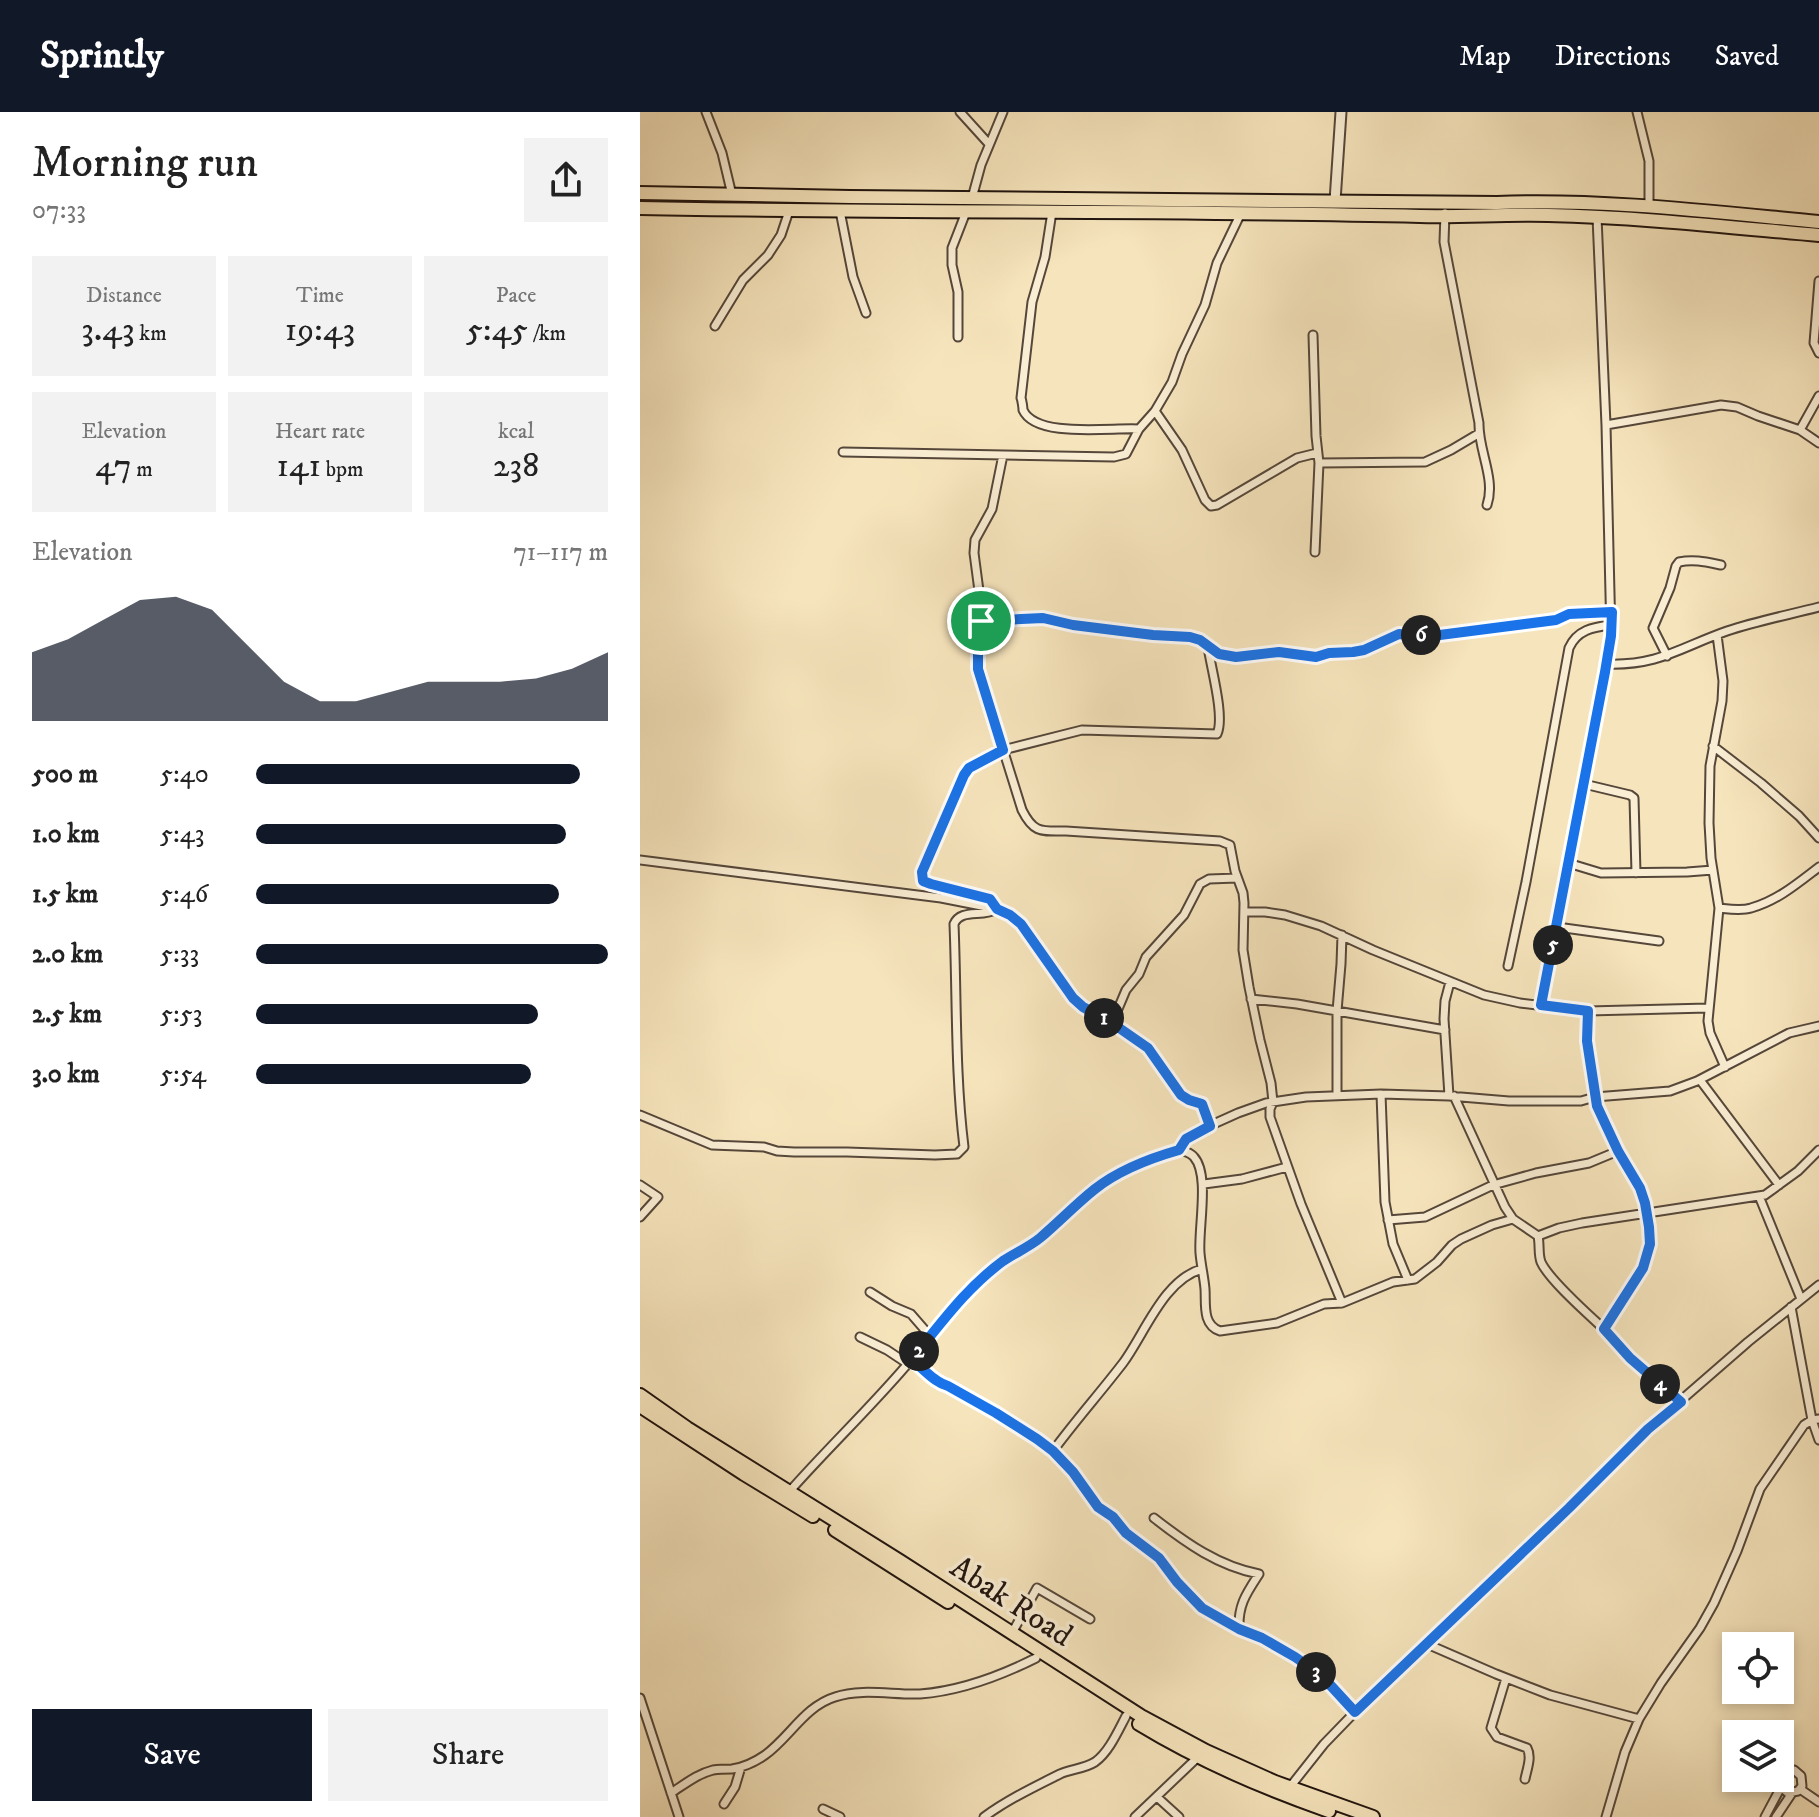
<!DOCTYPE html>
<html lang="en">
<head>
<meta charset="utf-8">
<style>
  body { margin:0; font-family:"IM FELL DW Pica",serif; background:#f2f2f2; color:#222; height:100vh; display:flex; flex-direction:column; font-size:30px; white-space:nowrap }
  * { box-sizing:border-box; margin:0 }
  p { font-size:26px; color:#767676 }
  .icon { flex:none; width:44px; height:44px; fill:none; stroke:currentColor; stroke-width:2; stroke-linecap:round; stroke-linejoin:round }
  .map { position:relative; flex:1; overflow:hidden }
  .side { display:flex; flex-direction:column; background:#fff; width:640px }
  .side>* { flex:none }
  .tools { position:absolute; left:1082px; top:1520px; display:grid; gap:16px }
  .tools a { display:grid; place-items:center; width:72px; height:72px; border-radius:0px; background:#fff; box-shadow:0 4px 12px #0003; font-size:40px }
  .pin { position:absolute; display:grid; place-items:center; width:68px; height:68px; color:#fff; margin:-34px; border:4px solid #fff; border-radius:50%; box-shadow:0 2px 8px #0007 }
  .km { position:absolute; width:40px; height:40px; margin:-20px; border-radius:50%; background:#222; color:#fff; font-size:22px; line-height:40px; text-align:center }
  .round { display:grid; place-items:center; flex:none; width:84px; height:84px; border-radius:0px; background:#f2f2f2 }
  .head { display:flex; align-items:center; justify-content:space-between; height:136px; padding:0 32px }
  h1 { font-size:44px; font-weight:600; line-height:60px }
  .stats { display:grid; grid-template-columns:repeat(3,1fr); gap:12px; height:136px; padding:8px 32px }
  .stats div { display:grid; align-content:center; border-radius:0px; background:#f2f2f2; text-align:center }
  .stats b { font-size:34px; font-weight:600 }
  .stats small { font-size:22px; font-weight:400 }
  .stats p { font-size:22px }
  .chart { height:224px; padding:16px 32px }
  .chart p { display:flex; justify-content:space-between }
  .chart svg { width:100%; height:144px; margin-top:8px; fill:#111827; opacity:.7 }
  .primary-button { display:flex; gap:16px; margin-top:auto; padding:16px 32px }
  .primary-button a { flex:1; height:92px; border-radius:0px; background:#111827; color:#fff; font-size:32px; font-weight:600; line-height:92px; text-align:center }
  .primary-button a+a { background:#f2f2f2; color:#222 }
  ul { padding:0 32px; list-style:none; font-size:26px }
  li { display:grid; grid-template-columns:128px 96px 1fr; align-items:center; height:60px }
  li i { height:20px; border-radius:10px; background:#111827 }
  header { display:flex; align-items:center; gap:48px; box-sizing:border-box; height:112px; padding:0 40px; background:#111827; color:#fff }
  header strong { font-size:38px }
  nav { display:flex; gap:44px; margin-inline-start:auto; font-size:28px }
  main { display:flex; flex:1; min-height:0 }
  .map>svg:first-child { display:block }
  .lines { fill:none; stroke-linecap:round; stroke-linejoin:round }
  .minor-casing { stroke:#55473a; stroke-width:11 }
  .tertiary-casing { stroke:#55473a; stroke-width:13 }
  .trunk-casing { stroke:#1f130e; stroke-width:16 }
  .minor { stroke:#f9edd3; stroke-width:7 }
  .tertiary { stroke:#f9edd3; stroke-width:9 }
  .trunk { stroke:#f6e4bc; stroke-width:12 }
  .route-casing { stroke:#fff; stroke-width:16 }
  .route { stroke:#1a73e8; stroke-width:10 }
  .labels { text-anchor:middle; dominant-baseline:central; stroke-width:7; stroke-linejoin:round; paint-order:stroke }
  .street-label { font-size:32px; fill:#1f130e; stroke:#f9edd3 }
</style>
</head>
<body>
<header>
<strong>Sprintly</strong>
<nav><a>Map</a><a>Directions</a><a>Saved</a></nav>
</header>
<main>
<section class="side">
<div class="head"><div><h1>Morning run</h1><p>07:33</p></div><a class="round"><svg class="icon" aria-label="share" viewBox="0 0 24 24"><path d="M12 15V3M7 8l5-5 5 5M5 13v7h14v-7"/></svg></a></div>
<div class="stats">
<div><p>Distance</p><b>3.43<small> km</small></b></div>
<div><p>Time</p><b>19:43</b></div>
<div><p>Pace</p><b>5:45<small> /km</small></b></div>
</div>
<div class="stats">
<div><p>Elevation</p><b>47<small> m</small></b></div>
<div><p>Heart rate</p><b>141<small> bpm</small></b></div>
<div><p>kcal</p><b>238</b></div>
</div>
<div class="chart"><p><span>Elevation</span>71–117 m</p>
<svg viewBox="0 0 160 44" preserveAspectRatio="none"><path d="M0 44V23L10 19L20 13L30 7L40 6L50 10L60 21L70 32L80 38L90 38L100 35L110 32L120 32L130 32L140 31L150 28L160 23V44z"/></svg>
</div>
<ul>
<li><b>500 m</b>5:40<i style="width:92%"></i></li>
<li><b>1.0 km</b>5:43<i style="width:88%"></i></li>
<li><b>1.5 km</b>5:46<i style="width:86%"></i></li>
<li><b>2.0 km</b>5:33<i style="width:100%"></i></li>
<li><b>2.5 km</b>5:53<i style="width:80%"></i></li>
<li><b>3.0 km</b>5:54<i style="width:78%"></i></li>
</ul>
<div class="primary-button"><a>Save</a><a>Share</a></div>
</section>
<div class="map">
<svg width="1179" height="1705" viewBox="0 0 1179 1705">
  <rect width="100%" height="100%" fill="#f6e4bc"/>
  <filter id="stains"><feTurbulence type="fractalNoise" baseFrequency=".0025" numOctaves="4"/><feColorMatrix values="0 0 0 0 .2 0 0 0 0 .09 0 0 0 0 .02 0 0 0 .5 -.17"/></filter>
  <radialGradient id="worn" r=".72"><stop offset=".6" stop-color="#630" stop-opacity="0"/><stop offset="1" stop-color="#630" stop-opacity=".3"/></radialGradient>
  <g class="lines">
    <defs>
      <path id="minor" d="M66,0L82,41L92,83
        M320,0L349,32
        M997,0L1009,49V95
        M332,86L341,53L363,0
        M200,99L213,165L226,201
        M412,100L405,145L392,190L381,286C382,288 383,296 383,298C396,327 473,315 499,317
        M805,101L804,130L839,311C838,338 856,367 847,393
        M1179,169L1174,231L1179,241
        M75,214L103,168L128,143L141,123L149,99
        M673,223L676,324L679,351L675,440
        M318,225V180L312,153V136L326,100
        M515,299L542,338L565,388L571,394L577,393L657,346L677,341
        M966,313L1081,293L1097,295L1118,304L1160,318L1179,331
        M1160,318L1179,284
        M203,340L474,345L486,342L499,317L515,299L532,270L542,242L565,193L577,151L601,101
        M363,343L352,397L335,428L334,441L341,494L338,539V557L382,698C394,722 402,719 426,719L580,729L590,733L595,759L603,781L604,791L603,838L609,875L620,928L631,971L633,990L630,997V1005L661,1092L702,1191
        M679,351L785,350L811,338L838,322
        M341,509L403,506L433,513L513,523L550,525L560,528L579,542L596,545L639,540L676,545L689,541L713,540L724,538L759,522L792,524L916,508C934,500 952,501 972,500
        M1077,523L1083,569L1082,589L1070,654L1069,711L1071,746L1079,796L1068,909L1070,921L1085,955
        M1027,544L1013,516L1030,476L1036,454L1039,450C1054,447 1066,450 1081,453
        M966,552C1019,554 1041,535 1087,519C1117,509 1148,503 1179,495
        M1073,634L1121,671L1159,704L1179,726
        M944,672L990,683L994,686L996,761
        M0,748L301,786L357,797L370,803L381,812L433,886L443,895L472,911L508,936L541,983L549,988L562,992L570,1014
        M928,751L961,761L1047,760L1073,758
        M1079,796C1089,797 1101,799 1111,796C1137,789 1158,771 1179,755
        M605,800H625L645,803L681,814L733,838L844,883L880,891L948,899L947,929L957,994L978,1039L1000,1076L1007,1102L1010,1132L1003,1156L964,1217L990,1246L1041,1290
        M917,815L1019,829
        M868,854L886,770L929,536C937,518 953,515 971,513
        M611,887L657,892L805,918
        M901,893L971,524L966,313L957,105
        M948,899L1068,896
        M472,911L486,878L499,862L506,845L544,803L560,772L569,767L597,766
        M1060,968L1139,1073
        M741,982L745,1090L753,1132L768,1168
        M697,983V899L701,852L702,823
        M809,984L804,907L805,889L810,870
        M814,984L865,1095L873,1107L898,1124C900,1133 898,1142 901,1150C909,1168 948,1202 964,1217
        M0,1003L72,1033L124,1035L137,1039L154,1040H207L295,1043L317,1042L324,1035C315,962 317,886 314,812C321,796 342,806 357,797L350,787L291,772L283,769L282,760L324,663L329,656L346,645L363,638L442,618L577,622C585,605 571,556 568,535
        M539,1038L546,1027L558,1019L598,1001L626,991L666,985L741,982L809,984L869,989H941L955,985L1030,979L1057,969L1149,921L1179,914
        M564,1072L602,1067L647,1055
        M0,1073L18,1085L0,1105
        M1119,1084L1161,1187
        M748,1108L785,1105L853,1073L896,1061L949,1051L978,1039
        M898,1124L919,1116L942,1111L1125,1083L1158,1059L1179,1038
        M230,1180L252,1194L271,1202L291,1225
        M220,1225L247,1238L268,1252
        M271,1248C284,1256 293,1270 308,1274L397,1327L433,1360L458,1395L473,1405L486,1421L519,1446L537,1470L562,1496L599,1517L622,1526L655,1545L681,1563L715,1600
        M1179,1307L1172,1308L1179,1328
        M413,1339C435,1309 460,1281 483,1251C504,1223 524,1167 562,1157
        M149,1380C187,1337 228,1298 265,1255C286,1232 302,1206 323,1184C336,1172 350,1159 365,1148C376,1140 390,1135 401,1125C419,1110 436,1092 455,1077C470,1066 520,1040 538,1039C543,1038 551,1041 554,1045C570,1063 558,1116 560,1141C561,1153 564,1165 565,1177C566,1192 562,1213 580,1219L637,1211L684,1192L702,1191L753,1170L775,1167L797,1150L812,1133L821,1127L852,1113L873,1107
        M514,1406C546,1431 578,1454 619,1462C606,1482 598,1493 599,1517
        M372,1521L397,1476L450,1507
        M787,1532L856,1562L910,1583L999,1607
        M866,1566L851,1616L857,1625L887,1636C892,1645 887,1657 885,1667
        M0,1586L39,1705
        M1140,1666L1141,1675L1148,1681L1158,1679L1162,1674L1161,1664L1154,1658L1147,1659L1140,1665
        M650,1675L684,1632L715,1600L929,1396L1008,1317L1108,1230L1179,1173
        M1160,1677L1179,1690
        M31,1681C45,1672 57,1662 73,1658C80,1657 85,1657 92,1657C104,1655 115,1650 125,1643C149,1626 165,1594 195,1585C222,1576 252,1583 280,1582C320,1579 360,1564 396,1546
        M517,1685L539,1705
        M84,1692L95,1675L101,1655
        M183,1697L200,1705
        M344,1705C367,1688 394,1675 420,1662C431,1657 444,1657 455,1650C469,1640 478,1619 486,1604
        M495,1705L558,1645
        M966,1705L985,1640L999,1607L1021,1571L1060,1516L1074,1491L1097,1439L1120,1377L1164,1313L1172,1308L1151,1195
        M1125,1705L1141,1675
        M1136,1705L1152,1681"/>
      <path id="tertiary" d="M695,89L701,0"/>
      <path id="trunk" d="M0,81L210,85L857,91C964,87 1072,100 1179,110
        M0,96C260,101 520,98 780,104C823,105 865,102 908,103C998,105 1089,115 1179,123
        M0,1283L47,1316L260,1449L501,1604L566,1639L635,1670L733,1705
        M0,1294L104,1362L173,1404
        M195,1418L308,1490
        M499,1612C558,1648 623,1676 689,1699"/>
    </defs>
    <use href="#minor" class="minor-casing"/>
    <use href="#tertiary" class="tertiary-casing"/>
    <use href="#trunk" class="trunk-casing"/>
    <use href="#minor" class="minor"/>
    <use href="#tertiary" class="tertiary"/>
    <use href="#trunk" class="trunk"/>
  </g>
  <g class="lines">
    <defs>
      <path id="route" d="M972,500L971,524L965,560L901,893L948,899L947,929L957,994L978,1039L1000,1076L1005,1091L1009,1115L1010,1132L1003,1156L964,1217L990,1246L1041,1290L1008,1317L929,1396L715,1600L681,1563L655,1545L622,1526L599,1517L562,1496L537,1470L519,1446L486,1421L473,1405L458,1395L433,1360L413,1339L397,1327L356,1301L308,1274C293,1270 284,1256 271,1248C300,1213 325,1177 363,1149C375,1141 389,1135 400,1126C419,1110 436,1092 455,1077C479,1058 511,1046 539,1038L546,1027L570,1014L562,992L549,988L541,983L508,936L472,911L443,895L433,886L381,812L370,803L357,797L350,787L291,772L283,769L282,760L324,663L329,656L363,638L338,557V539L341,509L403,506L433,513L513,523L550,525L560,528L579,542L596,545L639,540L676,545L689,541L713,540L724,538L759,522L792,524L916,508L929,502Z"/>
    </defs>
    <use href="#route" class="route-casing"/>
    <use href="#route" class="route"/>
  </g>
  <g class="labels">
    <g class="street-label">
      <text transform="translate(371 1490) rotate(33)">Abak Road</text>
    </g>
  </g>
  <rect width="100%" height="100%" filter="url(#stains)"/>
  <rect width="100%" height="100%" fill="url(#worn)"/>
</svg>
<div class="tools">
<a><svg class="icon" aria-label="locate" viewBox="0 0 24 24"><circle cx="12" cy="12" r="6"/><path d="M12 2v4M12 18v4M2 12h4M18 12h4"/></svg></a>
<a><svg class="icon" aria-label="layers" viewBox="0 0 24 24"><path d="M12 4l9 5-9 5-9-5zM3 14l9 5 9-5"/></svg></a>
</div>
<div class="pin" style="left:341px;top:509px;background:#1e9e55"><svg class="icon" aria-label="arrive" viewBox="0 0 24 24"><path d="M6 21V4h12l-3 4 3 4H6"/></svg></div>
<b class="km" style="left:464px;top:906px">1</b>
<b class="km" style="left:279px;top:1239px">2</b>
<b class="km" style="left:676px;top:1560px">3</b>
<b class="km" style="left:1020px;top:1272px">4</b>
<b class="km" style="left:913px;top:833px">5</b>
<b class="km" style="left:781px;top:523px">6</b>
</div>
</main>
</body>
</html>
